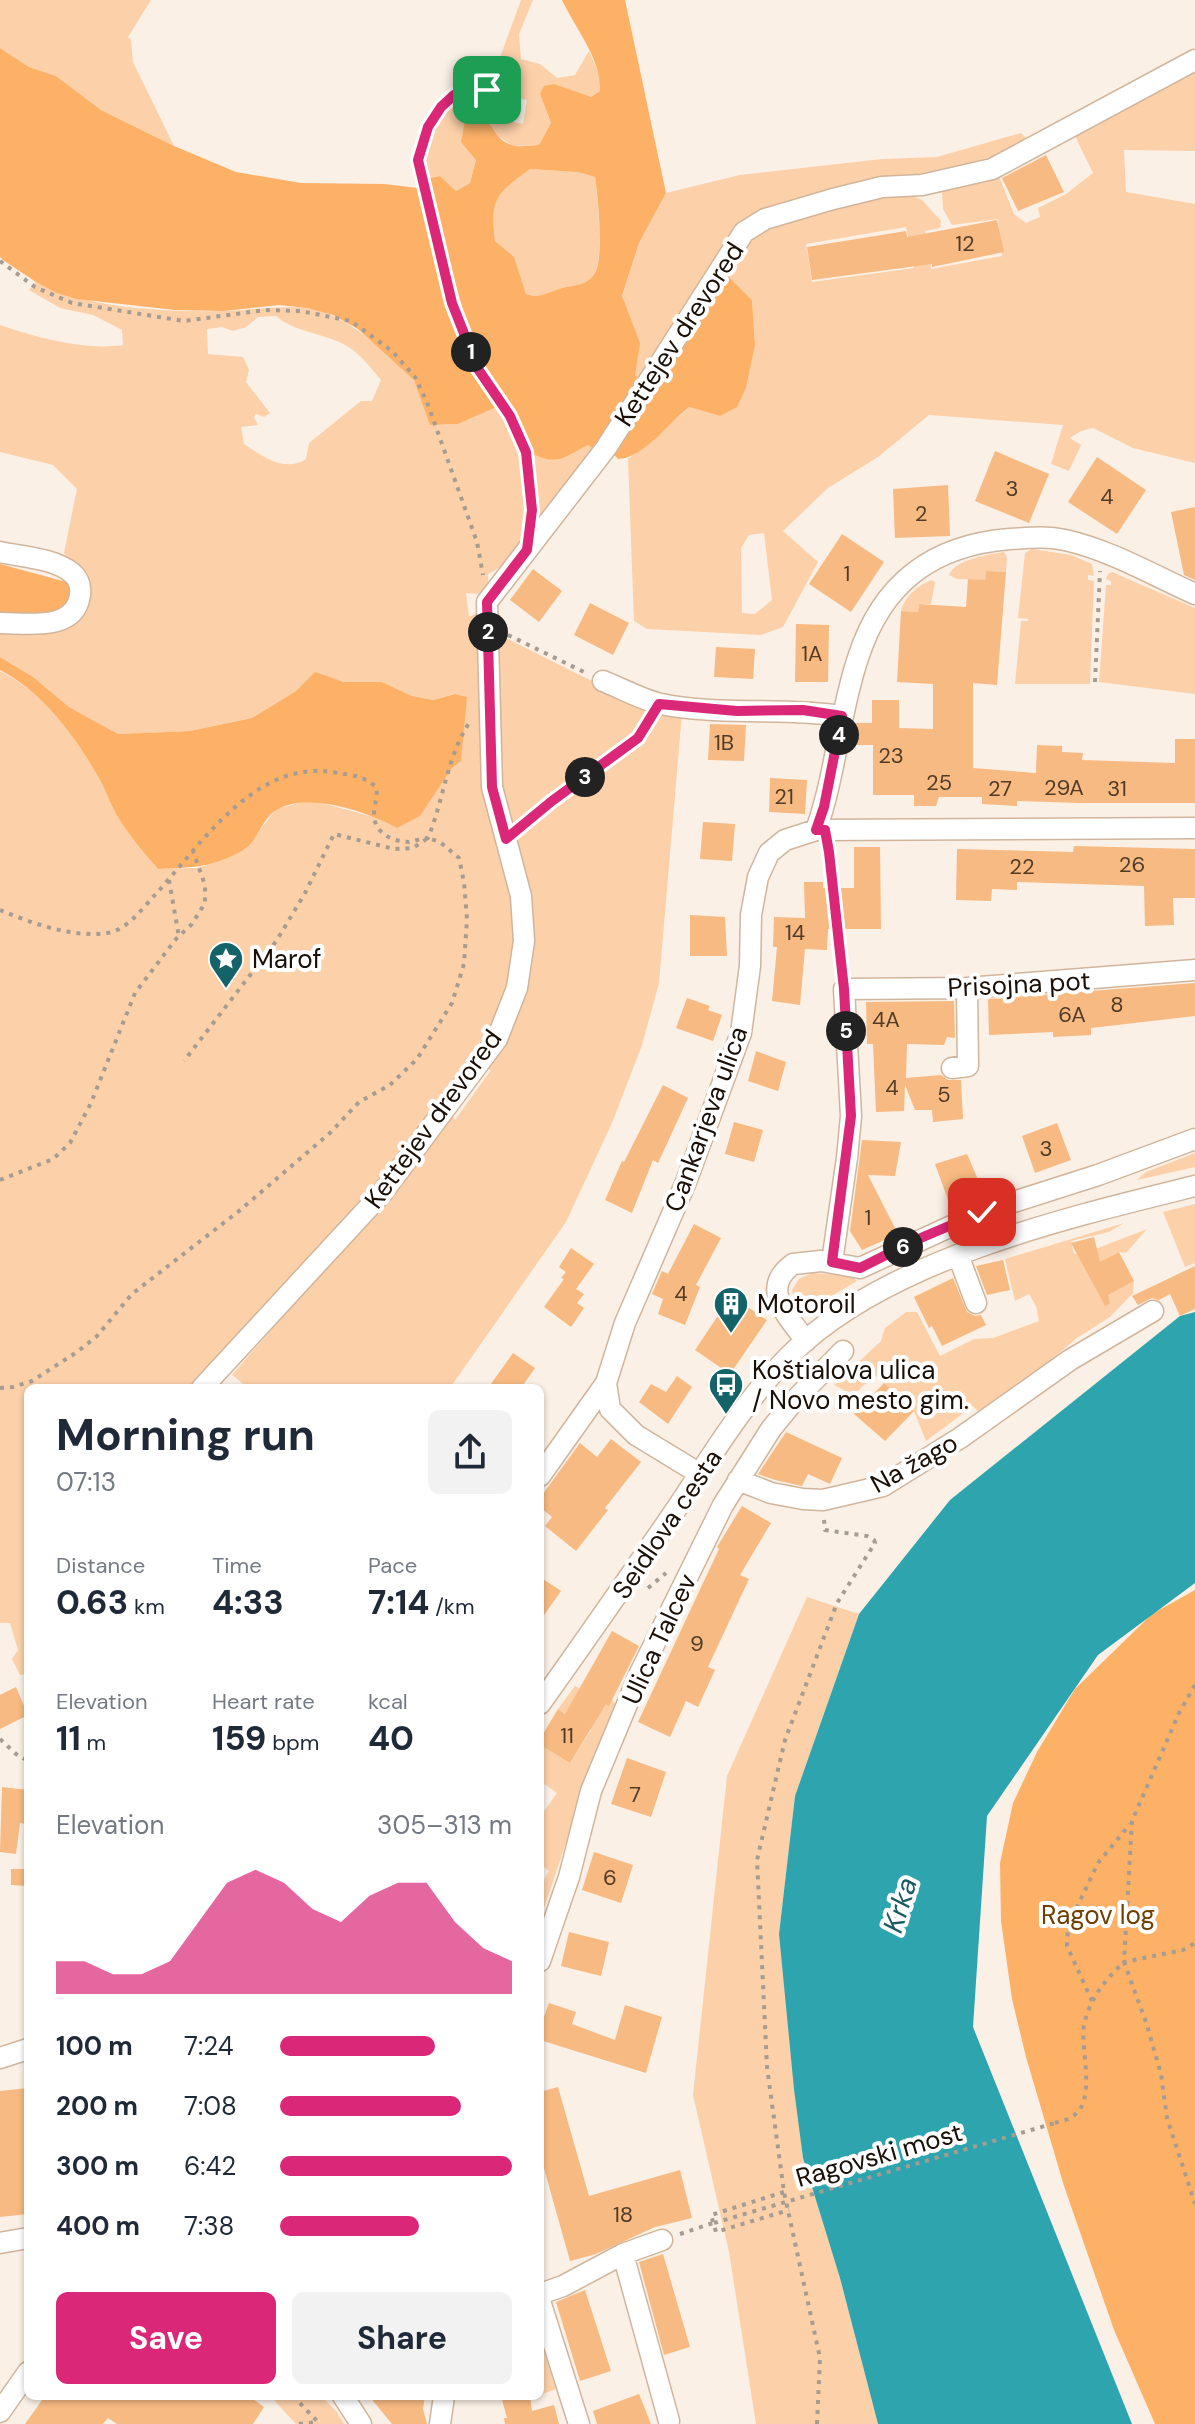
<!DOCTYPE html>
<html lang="en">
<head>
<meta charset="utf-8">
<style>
  body { margin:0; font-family:"DM Sans",sans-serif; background:#f2f2f3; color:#1f2937; height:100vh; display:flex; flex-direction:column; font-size:30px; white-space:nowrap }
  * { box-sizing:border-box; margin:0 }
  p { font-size:26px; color:#747a83 }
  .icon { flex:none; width:44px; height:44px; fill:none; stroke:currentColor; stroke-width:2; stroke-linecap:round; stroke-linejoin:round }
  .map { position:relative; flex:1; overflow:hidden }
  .side { position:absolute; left:24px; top:1384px; width:520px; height:1016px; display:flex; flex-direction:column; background:#fff; border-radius:12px; box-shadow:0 2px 6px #0004 }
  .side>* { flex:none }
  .pin { position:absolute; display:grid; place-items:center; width:68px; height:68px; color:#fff; margin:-34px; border-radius:16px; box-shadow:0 4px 12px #0006 }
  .km { position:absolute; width:40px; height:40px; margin:-20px; border-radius:50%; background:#222; color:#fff; font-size:22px; line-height:40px; text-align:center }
  .round { display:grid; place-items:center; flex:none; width:84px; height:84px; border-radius:12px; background:#f2f2f3 }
  .head { display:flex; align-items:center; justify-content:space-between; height:136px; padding:0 32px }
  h1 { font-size:44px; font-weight:700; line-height:60px }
  .figures { display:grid; grid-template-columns:repeat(3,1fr); gap:12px; height:136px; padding:8px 32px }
  .figures div { display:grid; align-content:center }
  .figures b { font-size:34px; font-weight:700 }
  .figures small { font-size:22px; font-weight:400 }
  .figures p { font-size:22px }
  .chart { height:224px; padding:16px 32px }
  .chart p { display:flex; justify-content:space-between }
  .chart svg { width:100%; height:144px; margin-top:8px; fill:#db2777; opacity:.7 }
  .action { display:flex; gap:16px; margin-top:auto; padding:16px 32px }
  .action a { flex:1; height:92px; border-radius:12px; background:#db2777; color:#fff; font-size:32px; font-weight:700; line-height:92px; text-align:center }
  .action a+a { background:#f2f2f3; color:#1f2937 }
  ul { padding:0 32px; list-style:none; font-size:26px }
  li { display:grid; grid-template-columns:128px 96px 1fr; align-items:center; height:60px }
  li i { height:20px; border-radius:10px; background:#db2777 }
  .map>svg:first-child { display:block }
  .green { fill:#fcd0a9; fill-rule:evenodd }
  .forest { fill:#fdb167; fill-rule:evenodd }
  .water { fill:#2da4ae }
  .building { fill:#f7ba82 }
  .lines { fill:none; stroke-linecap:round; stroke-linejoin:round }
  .minor-casing { stroke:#d0b59c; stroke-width:23 }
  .path { stroke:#a79c92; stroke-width:4; stroke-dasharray:4 6; stroke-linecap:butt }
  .minor { stroke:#fff; stroke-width:20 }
  .path-bridge { stroke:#a79c92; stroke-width:4; stroke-dasharray:4 6; stroke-linecap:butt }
  .route-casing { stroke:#fff; stroke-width:16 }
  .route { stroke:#db2777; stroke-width:10 }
  .labels { text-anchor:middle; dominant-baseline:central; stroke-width:8; stroke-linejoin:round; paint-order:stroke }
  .number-label { font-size:22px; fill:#513a26 }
  .street-label { font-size:26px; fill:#1a1007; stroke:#fff }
  .poi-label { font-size:26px; fill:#1a1007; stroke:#fff; text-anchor:start }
  .park-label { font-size:26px; fill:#704003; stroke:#fff }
  .water-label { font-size:28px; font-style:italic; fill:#1b5a60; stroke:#fff }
</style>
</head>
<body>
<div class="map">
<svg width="1195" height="2424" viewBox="0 0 1195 2424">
  <rect width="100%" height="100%" fill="#fbf0e5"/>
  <path class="green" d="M0,0H151L128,37L131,40L133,62L174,146L101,110L56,76L29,67L0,48Z
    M521,0H533L519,34L521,59L540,64L557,78L575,75L589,51L601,79L600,91L591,97L577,93L540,94L551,123L539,145L514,146L497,136L476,160L470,183L456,191L440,176L426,179C425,172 423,165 423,159C423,134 444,97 471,94C476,94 484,96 490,97L502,74L495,71ZM507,96L527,100L523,124L503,120Z
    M1195,65V151L1124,150L1126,192L1195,204V463L1133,448L1093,428L1081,431L1070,438L1081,445L1069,471L1051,464L1063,425L929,415L878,457L828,488L783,531L818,562L783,627L761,635L647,629L634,621L628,459L651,442L689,407L720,416L737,406L746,388L755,345L752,300L724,272L760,228L867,197L906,193L922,200L941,221L940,228L925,231L931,269L1002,256L998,219L952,225L943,209L942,191L955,185L998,174L1014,214L1026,223L1040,217L1038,208L1066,194L1093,173L1074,134L1126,101L1162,89ZM906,227L914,268L812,282L806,244ZM764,533L772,600L755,614L742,613L741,548L749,535Z
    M1021,133L1026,138L1019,147L949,171L897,176L772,209L646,380L635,376L639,343L622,297L639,243L666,193L740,175L882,159L937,157Z
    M530,169L577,172L595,177C598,194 603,260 595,273C587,286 575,285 562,288C548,292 540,299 526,294L514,258L495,241C490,197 496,195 530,169Z
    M36,282C88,309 164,312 223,311C294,308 316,295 377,345C389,355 404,367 413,379C421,391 425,411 431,425L458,424L499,406C524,456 554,542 488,574V587L478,594L466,593L469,617L478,612L500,635L606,688L682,713L659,983L642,1045L612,1123L566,1222L450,1388H248L232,1375L350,1239L259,1317L192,1388H28V1674L20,1675L12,1659L18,1650L10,1623H0V671C43,692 77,739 100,780C106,791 110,803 116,814C128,834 143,852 158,869L198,868L246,849L276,809L311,800L381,819L411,820L420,816L452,768L467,697L454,694L433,700L412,696L382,682H344L315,673L296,691L252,718L190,731L118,734L69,707L33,677L0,657V633L61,627L79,568L64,553L77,489L53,465L0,452V325C35,337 86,351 123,345L122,330L93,315L60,308L29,290ZM276,316C293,332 324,333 345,345C360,353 370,367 381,380L372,401H361L309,443L306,459C285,473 262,456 244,444L241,427L258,425L254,417L256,414L264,417L270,413L246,382L249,370L243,357L208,354L207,329L222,327L233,331L246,327L258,317ZM480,1068L491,1070L455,1120L442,1100Z
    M588,445L596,451L539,524L530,453C559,466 561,459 588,445Z
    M1032,549L1071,555L1092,564L1094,576L1088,575V580L1094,581L1090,684H1015L1021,621H1028V619L1018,618L1025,553Z
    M1004,552L1007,557L1006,572L986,571L985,580L957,579L949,575C956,559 987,555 1004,552Z
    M1112,572L1195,608V694L1099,682L1106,585H1111V581L1106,579L1108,574Z
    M931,580L935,582L931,604H919L918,612L901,611C905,596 917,586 931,580Z
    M1195,1153V1167L1137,1180L1146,1172Z
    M1195,1204V1263L1185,1267L1163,1212Z
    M1124,1223L1109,1232L1071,1241L1074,1254L1098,1248L1147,1229L1126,1253L1119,1252L1086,1270L1101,1298L1134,1281L1133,1293L1110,1317L1077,1338L983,1417L973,1406L926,1441L914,1411L875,1375L853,1395L834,1385L881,1341L885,1328L906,1312H917L940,1356L974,1339L993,1338L1039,1321L1036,1306L1029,1294L1015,1301L1005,1259Z
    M812,1273L851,1276L857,1281L816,1305L794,1298L792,1290L799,1279Z
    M807,1597L859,1614L795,1796L779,1934L803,2158L840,2278L878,2424H756L729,2252L693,2095L727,1776Z
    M575,1686L608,1705L612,1700L617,1706L592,1765L540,1920V1887L549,1871L540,1864V1817L557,1793L540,1781V1745L570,1763L591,1730L558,1709Z
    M540,2340L556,2389L540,2395Z
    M270,2396H321L337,2412L344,2424H296Z"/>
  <path class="forest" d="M562,0H625L666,193L639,243L622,296L640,343L635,376L646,380L596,451L588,445C561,459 559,466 530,453L516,416L485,371L468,328L426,179L440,176L456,191L470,183L476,160L461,142L465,121C499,114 487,137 512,145C519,148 531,145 539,145L551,123L540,94L544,86L554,84L591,97L600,91C602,60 575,28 562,0ZM530,169L577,172L595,177C598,194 604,259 595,273C587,286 574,285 562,288C548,292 540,299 526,294L514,257L495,241C490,197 496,195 530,169Z
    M0,48L29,67L56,76L101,110L174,146L236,172L301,183L384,184L418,188C433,245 448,319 473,371C479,384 490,395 499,406L458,424L430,425L414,380L358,329L333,315L307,308L279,305L223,311L175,310L77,299L57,293L36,282L3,260L0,257Z
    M724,272L752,300L755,345L746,388L737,407L720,416L689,407C670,422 642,459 618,459L611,451Z
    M0,564L70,583L74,593L67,610L56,615L0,617Z
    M0,657L33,677L69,707L118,734L190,731L252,718L296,691L315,672L344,682H382L412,696L433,700L455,694L467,697L461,761L452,768L420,816L397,828C368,812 309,792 278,809C262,817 258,842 242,851C213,867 190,868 158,869C143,852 128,834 116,814C110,803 106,791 100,780C77,739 43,692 0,670Z
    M1195,1590V2424H1155L1114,2330L1064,2186L1026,2057L1012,1999L1001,1921L1000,1863L1013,1803L1037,1752L1075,1689L1152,1614Z"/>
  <path class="water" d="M1195,1312V1583L1098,1655L987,1816L973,2027L1132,2424H878L840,2278L803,2158L794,2089L779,1934L795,1796L859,1614L950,1500L1180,1316Z"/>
  <path class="building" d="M1046,155L1064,192L1018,211L1002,178Z
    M997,220L1004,252L932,267V264L812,280L807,247L906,231L907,237Z
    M995,451L1049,474L1029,523L975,501Z
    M1097,457L1146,490L1117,534L1068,502Z
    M948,485L950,536L895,538L893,489Z
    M1195,507V580L1184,575L1171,512Z
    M842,534L884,562L851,612L809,584Z
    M533,569L562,591L539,622L510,600Z
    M986,571L1006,572L997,685L973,683V768L1036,773L1037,745L1062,746V752L1083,753L1082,760L1175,763V739H1195V803H1080L1017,801V806L982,804V797H939L936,806H914V795H873V745H852L855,723H872V700H899V728L933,729V684L897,682L901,611L918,612L919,604L966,607L968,579L985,580Z
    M590,603L629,623L613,655L574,635Z
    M796,624L829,625L828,682H795Z
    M716,647L755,649L753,679L714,677Z
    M710,724L746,725L744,761L708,760Z
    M770,778L807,780L805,814L769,812Z
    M703,822L735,824L732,861L700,859Z
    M1074,846L1195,849V898H1173L1174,925L1145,926L1144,886L1017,882V890L992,889L991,901L956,900L957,849L1073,852Z
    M854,847H880L881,929H828L827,950L805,949L800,1005L772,1001L777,947H773L774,917L805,918L804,882H823V888H854Z
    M690,915L725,917L727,956H690Z
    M1195,983V1016L1091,1028V1035L1053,1037V1032L989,1035L988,999Z
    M687,998L710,1006L708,1010L722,1015L713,1041L676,1028Z
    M954,1001L955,1038L947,1037L944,1045L907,1044L906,1078L941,1075L948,1080H961L963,1119L933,1122L932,1110H915L905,1085L904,1111L876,1112L873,1044H867L866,1002Z
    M756,1051L786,1062L778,1091L748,1081Z
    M663,1085L688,1098L658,1163L653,1160L632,1213L605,1200L622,1161L624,1162Z
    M734,1122L763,1130L754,1162L725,1154Z
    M1057,1123L1071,1160L1035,1173L1022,1136Z
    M862,1140L901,1142L895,1176L868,1175L898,1234L862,1250L850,1231Z
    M967,1154L983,1191L950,1205L935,1164Z
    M694,1224L721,1238L696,1285L700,1287L685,1325L658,1314L663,1299L652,1294L662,1271L668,1274Z
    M1094,1237L1100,1262L1119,1252L1134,1281L1108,1295L1110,1304L1105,1306L1071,1243Z
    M571,1248L594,1264L576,1289L584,1294L577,1303L584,1308L571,1327L544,1307L564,1279L561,1278L566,1272L559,1267Z
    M1003,1260L1010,1290L987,1295L976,1266Z
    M1195,1266V1309L1180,1316L1170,1294L1159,1300L1152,1298L1138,1305L1132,1296Z
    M953,1278L967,1312L975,1316L981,1315L986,1325L942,1346L932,1326L929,1328L914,1297Z
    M731,1296L767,1320L730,1374L695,1350Z
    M513,1353L535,1368L521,1388H488Z
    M677,1376L692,1387L668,1424L639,1402L651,1384L666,1392Z
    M884,1383L914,1411L885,1441L854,1414Z
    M786,1432L842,1458L830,1484L808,1474L802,1486L775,1480L758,1474Z
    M611,1439L641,1462L605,1508L608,1510L576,1551L545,1526L552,1517L540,1507V1498L580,1443L597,1457Z
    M742,1506L771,1523L740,1575L749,1579L708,1667L715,1670L698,1707L686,1701L670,1737L638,1722L719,1549L717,1547Z
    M540,1577L561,1591L540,1621Z
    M612,1631L639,1646L609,1706L606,1704L570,1763L540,1745V1739L558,1709L565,1714Z
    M16,1687L28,1715L0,1729V1695Z
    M627,1758L666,1772L651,1817L611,1804Z
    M2,1787L28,1790V1824L20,1823L16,1854L0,1852Z
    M594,1852L633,1865L621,1903L582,1890Z
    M11,1869H27V1886L11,1885Z
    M569,1932L609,1942L601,1976L561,1966Z
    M549,2003L576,2012L572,2024L615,2040L625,2005L662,2017L646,2073L540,2040V2028Z
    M558,2087L589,2196L680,2170L692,2218L655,2227L596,2254L570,2261L540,2154V2092Z
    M28,2088V2214L0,2217V2091Z
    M663,2254L690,2347L664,2355L639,2262Z
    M585,2290L611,2371L580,2381L556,2302Z
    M639,2394L651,2424H597L593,2411Z
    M45,2396H249L264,2407L253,2424H117L108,2418L103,2424H25Z
    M369,2396H425L423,2409L427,2424H392Z
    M501,2396H530L532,2411L554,2405L559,2424H505L504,2418H507Z"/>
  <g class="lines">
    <defs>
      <path id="minor" d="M0,552C22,557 54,558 72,573C79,579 81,587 80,595C75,632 27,623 0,623
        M603,681C621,688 642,700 661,704C720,716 782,707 842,716
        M816,830C836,774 839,714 858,658C882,583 932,545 1010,539C1029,538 1046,536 1065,540C1110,550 1153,575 1195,594
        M952,1068L968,1066L967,988
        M958,1255L976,1303
        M832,1262L847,1158L851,1116L844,989L967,988L1195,970
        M806,1341C788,1316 759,1289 793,1264L821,1261L860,1268L982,1212L1098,1175L1195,1139
        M202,1388L383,1192L497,1039L517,988L524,941L521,896L492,787L487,602L606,448L744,232L765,219L833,199L882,187L922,185L992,169L1195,60
        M700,1474L636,1435L610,1409L606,1383L625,1323L686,1182L741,1033L750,966L751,915L758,877L769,853L785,840L816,830L1195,828
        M540,1476L606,1383
        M738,1480L771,1493L803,1499L823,1500L883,1486L960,1438L1070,1360L1153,1311
        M540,1704C587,1638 633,1572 679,1505C716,1449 753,1387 804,1342C902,1256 1070,1217 1195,1186
        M540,1961L569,1877L591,1791L640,1673L723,1505L771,1429L793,1402L843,1351
        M0,2058L28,2049
        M0,2243L28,2238
        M623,2254L669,2421
        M540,2294L563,2286L623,2254L662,2240
        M540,2301L579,2424
        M343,2396L361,2424
        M0,2412L28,2372
        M440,2424L444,2396"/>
    </defs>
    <use href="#minor" class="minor-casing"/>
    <path class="path" d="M487,90H468L454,95L441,107L428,127L418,160L452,303L478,369L510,416L526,452L532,512
      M0,261L35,287L72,303L184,321L265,310L300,311L351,321L392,351L415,377L427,402L477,542L483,575
      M508,635L586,673
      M1095,682L1100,571
      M522,826L638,738L649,719
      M828,849L842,971
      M169,880L179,937
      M0,910C32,923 71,938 107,933C127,930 141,910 154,896C200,846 254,760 332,772C349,775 364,775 377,788C377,797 375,804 374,813C373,832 392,842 409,842C415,841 421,838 428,838C444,799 447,755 471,720
      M0,1180L53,1159L70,1143L91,1103L135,993L176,939L192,924L205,903V885L193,851
      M0,1388L13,1387L32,1381L77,1352L97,1336L132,1294L239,1211L330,1133L359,1102L390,1085L417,1059L452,1003L464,964L467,919L464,882L459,858L440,842L428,838L413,848L394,849L334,834L305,893L277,940L184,1061
      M648,1588L666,1573
      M1195,1685L1179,1713L1132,1821L1124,1962L1183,1950L1195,1943
      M0,1739L16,1754L28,1761
      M1092,2001L1067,1946L1068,1926L1098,1863L1130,1824
      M1055,2123C1061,2121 1069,2120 1073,2116C1097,2101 1080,2049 1084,2025C1090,1998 1105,1980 1124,1962L1147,2025L1161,2074L1167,2118L1195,2204
      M784,2192L711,2215L716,2232L789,2210
      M680,2234L713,2223
      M293,2396L320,2424
      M299,2424L317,2422
      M817,2424L820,2358L784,2192L767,2067L757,1860L785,1740L837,1603L875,1543L874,1540L867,1536L825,1530L824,1520"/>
    <use href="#minor" class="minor"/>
    <path class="path-bridge" d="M714,2223L1055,2123"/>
  </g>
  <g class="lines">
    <defs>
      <path id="route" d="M487,90H468L454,95L441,107L428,127L418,160L452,303L478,369L510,416L526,452L532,510L527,550L487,602L492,787L506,839L552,801L638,738L659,704L737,711L803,710L842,716L824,807L816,830H825L829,852L844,989L851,1116L832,1262L860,1268L916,1240L982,1212"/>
    </defs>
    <use href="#route" class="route-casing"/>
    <use href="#route" class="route"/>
  </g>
  <defs>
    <symbol id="sight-pin" viewBox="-11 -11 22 30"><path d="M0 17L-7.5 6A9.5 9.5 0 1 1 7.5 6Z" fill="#136369" stroke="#fff"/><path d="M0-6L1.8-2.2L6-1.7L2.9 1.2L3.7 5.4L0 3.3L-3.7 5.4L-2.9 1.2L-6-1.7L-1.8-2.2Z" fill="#fff"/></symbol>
    <symbol id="building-pin" viewBox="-11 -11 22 30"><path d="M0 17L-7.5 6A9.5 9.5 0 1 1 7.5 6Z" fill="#136369" stroke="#fff"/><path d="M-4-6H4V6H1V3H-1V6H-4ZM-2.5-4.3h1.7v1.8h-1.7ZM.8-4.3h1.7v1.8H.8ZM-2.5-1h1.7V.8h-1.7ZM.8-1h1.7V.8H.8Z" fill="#fff"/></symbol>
    <symbol id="bus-pin" viewBox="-11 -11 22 30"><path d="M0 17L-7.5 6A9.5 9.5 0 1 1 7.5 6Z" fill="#136369" stroke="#fff"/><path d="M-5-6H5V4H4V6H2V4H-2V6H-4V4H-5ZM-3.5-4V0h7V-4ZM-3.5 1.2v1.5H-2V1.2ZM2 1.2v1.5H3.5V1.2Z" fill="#fff"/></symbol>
  </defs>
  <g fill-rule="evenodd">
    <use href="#sight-pin" x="206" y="939" width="40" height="54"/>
    <use href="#building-pin" x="711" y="1284" width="40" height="54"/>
    <use href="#bus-pin" x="706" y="1365" width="40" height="54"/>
  </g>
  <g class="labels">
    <g class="number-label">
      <text x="965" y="243">12</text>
      <text x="1012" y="488">3</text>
      <text x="1107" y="496">4</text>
      <text x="921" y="513">2</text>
      <text x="847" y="573">1</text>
      <text x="812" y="653">1A</text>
      <text x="724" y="742">1B</text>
      <text x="891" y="755">23</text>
      <text x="939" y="782">25</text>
      <text x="1064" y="787">29A</text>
      <text x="1000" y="788">27</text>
      <text x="1117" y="788">31</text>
      <text x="784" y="796">21</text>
      <text x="1132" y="864">26</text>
      <text x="1022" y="866">22</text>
      <text x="795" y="932">14</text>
      <text x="1117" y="1004">8</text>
      <text x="1072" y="1014">6A</text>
      <text x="886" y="1019">4A</text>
      <text x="892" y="1087">4</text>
      <text x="944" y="1094">5</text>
      <text x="1046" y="1148">3</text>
      <text x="868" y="1217">1</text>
      <text x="681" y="1293">4</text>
      <text x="697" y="1643">9</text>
      <text x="567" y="1735">11</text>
      <text x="635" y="1794">7</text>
      <text x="610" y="1877">6</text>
      <text x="623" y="2214">18</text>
    </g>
    <g class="street-label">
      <text transform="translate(679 334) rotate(-57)">Kettejev drevored</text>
      <text transform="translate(1019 984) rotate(-3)">Prisojna pot</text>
      <text transform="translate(433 1119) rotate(-54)">Kettejev drevored</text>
      <text transform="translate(706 1119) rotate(-70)">Cankarjeva ulica</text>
      <text transform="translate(914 1463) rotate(-29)">Na žago</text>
      <text transform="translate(667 1524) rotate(-56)">Seidlova cesta</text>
      <text transform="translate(659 1639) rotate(-65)">Ulica Talcev</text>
      <text transform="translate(879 2155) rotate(-16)">Ragovski most</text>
    </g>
    <g class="poi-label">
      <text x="252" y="959">Marof</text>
      <text x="757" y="1304">Motoroil</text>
      <text x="752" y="1370">Koštialova ulica<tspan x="752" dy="30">/ Novo mesto gim.</tspan></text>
    </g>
    <g class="park-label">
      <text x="1098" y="1915">Ragov log</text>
    </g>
    <g class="water-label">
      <text transform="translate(900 1905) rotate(-73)">Krka</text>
    </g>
  </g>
</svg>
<div class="pin" style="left:487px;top:90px;background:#1e9e55"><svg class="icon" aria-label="arrive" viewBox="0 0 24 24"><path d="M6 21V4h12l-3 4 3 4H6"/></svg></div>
<div class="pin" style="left:982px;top:1212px;background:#d93025"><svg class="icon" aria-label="check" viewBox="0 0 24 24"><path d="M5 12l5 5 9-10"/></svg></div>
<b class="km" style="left:471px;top:352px">1</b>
<b class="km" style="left:488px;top:632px">2</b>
<b class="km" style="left:585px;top:777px">3</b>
<b class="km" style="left:839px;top:735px">4</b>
<b class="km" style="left:846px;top:1031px">5</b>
<b class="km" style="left:903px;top:1247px">6</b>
<section class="side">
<div class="head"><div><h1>Morning run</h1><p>07:13</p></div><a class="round"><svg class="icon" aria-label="share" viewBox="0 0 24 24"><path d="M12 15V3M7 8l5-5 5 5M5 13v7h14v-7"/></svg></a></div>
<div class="figures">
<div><p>Distance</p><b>0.63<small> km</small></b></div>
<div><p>Time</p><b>4:33</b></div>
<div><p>Pace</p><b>7:14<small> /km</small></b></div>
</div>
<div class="figures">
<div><p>Elevation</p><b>11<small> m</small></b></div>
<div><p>Heart rate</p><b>159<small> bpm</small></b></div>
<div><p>kcal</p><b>40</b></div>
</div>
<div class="chart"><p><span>Elevation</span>305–313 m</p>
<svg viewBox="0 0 160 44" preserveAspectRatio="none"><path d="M0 44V34L10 34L20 38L30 38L40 34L50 22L60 10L70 6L80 10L90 18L100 22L110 14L120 10L130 10L140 22L150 30L160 34V44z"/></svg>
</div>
<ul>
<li><b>100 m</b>7:24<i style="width:67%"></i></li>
<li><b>200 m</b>7:08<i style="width:78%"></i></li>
<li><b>300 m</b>6:42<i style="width:100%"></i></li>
<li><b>400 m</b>7:38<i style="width:60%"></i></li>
</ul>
<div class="action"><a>Save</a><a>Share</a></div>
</section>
</div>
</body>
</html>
